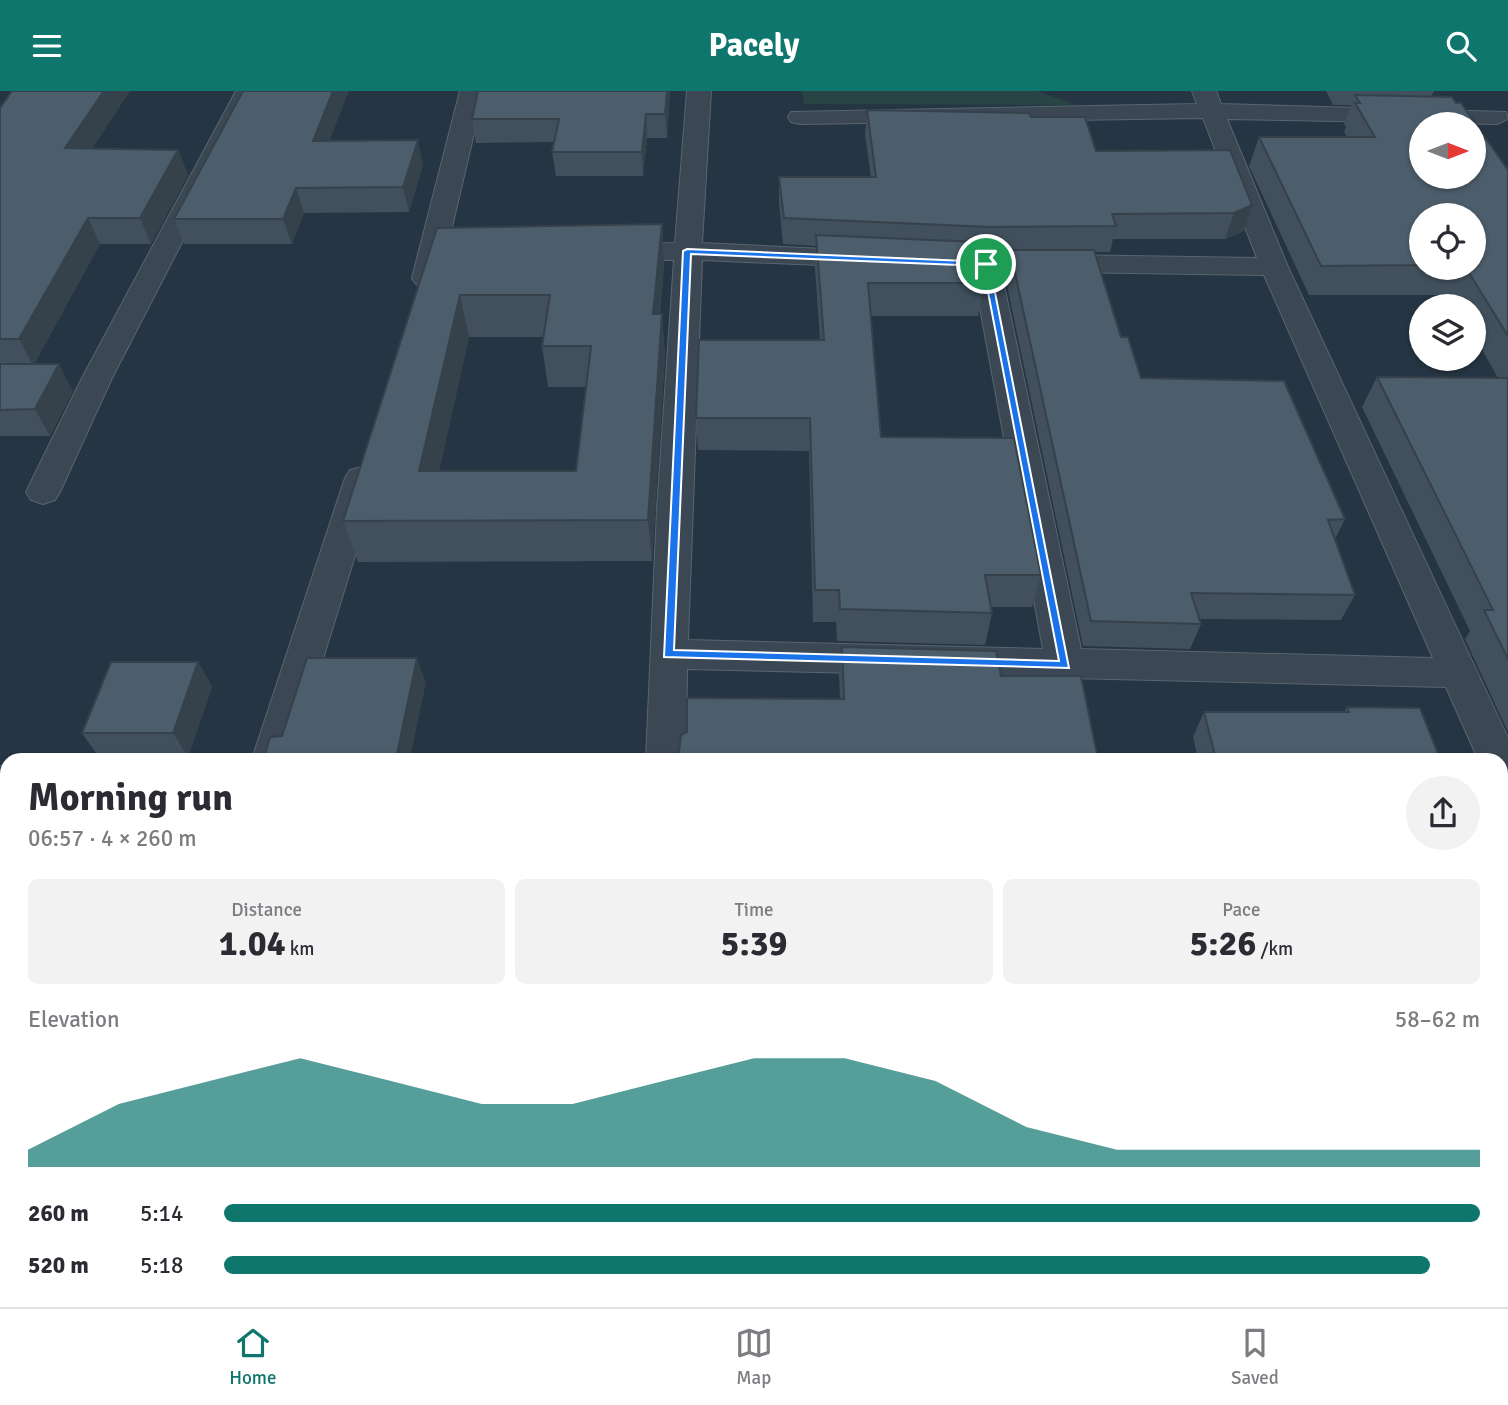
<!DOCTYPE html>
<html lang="en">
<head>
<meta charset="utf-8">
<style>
  body { margin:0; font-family:Signika,sans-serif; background:#f2f2f3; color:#2b2b33; height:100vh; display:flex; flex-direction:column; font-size:26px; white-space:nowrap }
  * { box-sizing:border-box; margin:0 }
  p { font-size:23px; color:#7c7c81 }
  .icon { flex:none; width:38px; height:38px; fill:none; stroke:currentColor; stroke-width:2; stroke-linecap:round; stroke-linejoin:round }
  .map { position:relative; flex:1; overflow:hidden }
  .panel { position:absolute; left:0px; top:662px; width:1508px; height:555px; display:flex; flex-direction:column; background:#fff; border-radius:21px 21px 0 0; box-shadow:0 2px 5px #0004 }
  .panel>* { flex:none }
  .needle { width:46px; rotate:90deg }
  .buttons { position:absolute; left:1409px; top:21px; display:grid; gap:14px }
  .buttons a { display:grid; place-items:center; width:77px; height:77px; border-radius:50%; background:#fff; box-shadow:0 2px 5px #0004; font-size:35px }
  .pin { position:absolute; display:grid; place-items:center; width:60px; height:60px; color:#fff; margin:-30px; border:4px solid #fff; border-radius:50%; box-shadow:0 2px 7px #0007 }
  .round { display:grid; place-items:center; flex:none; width:74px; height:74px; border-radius:37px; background:#f2f2f3 }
  .head { display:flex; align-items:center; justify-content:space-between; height:119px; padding:0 28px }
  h1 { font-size:38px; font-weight:800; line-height:52px }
  .figures { display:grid; grid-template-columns:repeat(3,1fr); gap:10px; height:119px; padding:7px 28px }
  .figures div { display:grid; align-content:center; border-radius:10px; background:#f2f2f3; text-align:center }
  .figures b { font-size:35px; font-weight:800 }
  .figures small { font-size:19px; font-weight:400 }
  .figures p { font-size:19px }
  .chart { height:196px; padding:14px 28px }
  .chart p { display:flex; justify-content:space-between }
  .chart svg { width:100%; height:126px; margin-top:7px; fill:#0f766e; opacity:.7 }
  ul { padding:0 28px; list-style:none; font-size:23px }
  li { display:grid; grid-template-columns:112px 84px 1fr; align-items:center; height:52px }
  li i { height:18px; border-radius:9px; background:#0f766e }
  header { display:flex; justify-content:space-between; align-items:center; height:91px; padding:0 28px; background:#0f766e; color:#fff; font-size:32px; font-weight:800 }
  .dock { display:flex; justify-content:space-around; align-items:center; height:98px; border-top:2px solid #e1e1e2; background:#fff; font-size:19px; color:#7c7c81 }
  .dock a { display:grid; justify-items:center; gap:4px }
  .dock .active { color:#0f766e }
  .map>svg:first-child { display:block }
  .green { fill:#284444 }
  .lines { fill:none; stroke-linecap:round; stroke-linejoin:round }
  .street-casing { stroke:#596570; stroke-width:2 }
  .street { fill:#3b4753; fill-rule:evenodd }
  .wall { fill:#41505c; fill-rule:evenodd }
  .shaded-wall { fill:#35414b }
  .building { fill:#4c5d6b; stroke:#35414b; stroke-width:2; fill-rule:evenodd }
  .route { fill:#1a73e8; stroke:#fff; stroke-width:2; fill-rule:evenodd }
</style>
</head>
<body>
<header><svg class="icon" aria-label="menu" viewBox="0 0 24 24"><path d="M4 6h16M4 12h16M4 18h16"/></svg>Pacely<svg class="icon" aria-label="search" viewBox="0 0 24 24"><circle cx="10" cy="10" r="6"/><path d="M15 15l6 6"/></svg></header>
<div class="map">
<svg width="1508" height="1216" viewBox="0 0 1508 1216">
  <rect width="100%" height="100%" fill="#263543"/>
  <path class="green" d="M802,0H1037L1077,14L804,13Z"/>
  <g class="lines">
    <defs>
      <path id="street" d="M236,0H260L112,287L60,401L55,409L43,413L31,409L26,401L82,287Z
        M460,0H484L440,187L436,193L426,196L416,193L412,187Z
        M687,0H711L702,152L866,160L876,162L880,168L876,174L866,176L702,169L688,549L1043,558L973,179L920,176L916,170L920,164L930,162L1257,167L1203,27L800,33L791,31L788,26L791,21L1197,13L1192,0H1216L1221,13L1506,21L1508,28L1497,33L1227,28L1288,176L1508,647V681L1502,683V668H1478L1446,596L687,578L686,668H646L657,418L674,169H611L601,167L597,161L601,155L611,153L675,152ZM1001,180L1264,184L1433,567L1081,558Z
        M362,376L374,379L379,387L292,668H252L345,387L350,379Z
        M0,675H7V709H0Z
        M1502,944H1508V990H1502Z
        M93,1209H146L145,1216H91Z"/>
    </defs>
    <use href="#street" class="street-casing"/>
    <use href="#street" class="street"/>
  </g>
  <path class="wall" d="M670,0L667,47H647L643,85H556L552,61L554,51L476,52L472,28Z
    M1326,0H1434L1431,6L1508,79V641L1465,548L1470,540L1362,316L1377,286L1498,287L1474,244V215H1457L1452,207L1446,204H1309L1249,75L1259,46H1347L1344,41L1346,36L1344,33L1351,14H1333ZM1421,124L1474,177H1421Z
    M0,17L93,58L178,59L188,84L151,153H100L34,273L73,300L50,345H0Z
    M867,19L1031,26L1096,60L1252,114L1244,140L1225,148H1113L1110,161H1094L1121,246L1141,287L1345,428L1335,448L1355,504L1341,529L1199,528L1201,533L1190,558L1083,555L1005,185L1009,162H978L984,192L978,225H870L881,346L1041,484L1032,516H991L992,522L985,554L837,550L836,531H813L809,360L698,359L696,327L820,249L815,177L816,155L783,153L779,112V86H871L865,44Z
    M330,50L423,74L409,121L304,122L292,153H184L174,128Z
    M662,133L664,174L660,223H662L665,264L652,470L358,471L343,430L437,137ZM469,246H543L542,255L548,296H586L576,380H439Z
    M842,556L1001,585L840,608L839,584Z
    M198,571L212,596L188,666H99L82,642Z
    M1347,616L1440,668H1198L1193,646L1204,621H1344Z
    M1502,817L1508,833V936H1502Z"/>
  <path class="shaded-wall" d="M104,0H130L76,83L65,57Z
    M333,0H349L320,74L313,50Z
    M667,0H670L667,47L665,23Z
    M646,23L647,47L643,85L642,61Z
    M418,49L423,74L409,121L403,96Z
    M178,59L188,84L151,153L140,127Z
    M296,97L304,122L292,153L283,128Z
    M1252,114L1244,140L1225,148L1234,122Z
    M88,127L100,153L33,274L19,248Z
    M662,133L664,174L656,264L653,223Z
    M460,204L469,246L430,422L419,380Z
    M662,223L665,264L652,470L648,429Z
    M59,273L73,300L50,345L35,318Z
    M417,567L426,592L410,668H396Z
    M198,571L212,596L188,666L173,642Z"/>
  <path class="building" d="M12,0H104L65,57L178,59L140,127H88L19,248H0V17Z
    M243,0H333L313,50L418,49L403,96L296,97L283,128H174Z
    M478,0H667L665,23H646L642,61H552L559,28H472Z
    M1355,4L1452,6L1456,12H1461L1508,79V245L1466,177H1474V124H1421V174L1321,175L1259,46H1375L1355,12H1360ZM1421,33H1474V86H1421Z
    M867,19L1029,22L1031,26H1085L1096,60L1230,59L1252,114L1234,122L1112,123L1116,135L990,136L784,127L779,86H876Z
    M662,133L653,223H662L648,429L343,430L437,137ZM460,204H550L542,255H591L576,380H419Z
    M816,144L976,151L984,192H868L881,346L1014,347L1041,484H985L992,522L840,518L839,499H815L810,327H696L699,249H824Z
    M1010,159H1094L1121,246H1128L1141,287L1284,290L1345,428L1328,429L1355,504L1191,502L1201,533L1091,530Z
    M0,273H59L35,318L0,319Z
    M1377,286L1508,287V568L1484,519H1493Z
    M842,556L996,560L1001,585H1081L1098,668H678L681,644L687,641V607L844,608Z
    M307,567H417L396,668H264L270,646L282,645Z
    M111,571H198L173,642H82Z
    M1347,616L1420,617L1440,668H1216L1204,621H1349Z
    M1502,817L1508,833V916H1502Z"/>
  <path class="route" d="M687,158L989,171L1069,577L664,566L683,160ZM691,163L983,175L1059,570L674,559Z"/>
</svg>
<div class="buttons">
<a><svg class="needle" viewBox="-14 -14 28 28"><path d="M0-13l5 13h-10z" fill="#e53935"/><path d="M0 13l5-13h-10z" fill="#7c7c81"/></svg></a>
<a><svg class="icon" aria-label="locate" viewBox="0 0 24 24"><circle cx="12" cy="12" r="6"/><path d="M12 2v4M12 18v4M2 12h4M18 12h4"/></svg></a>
<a><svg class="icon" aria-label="layers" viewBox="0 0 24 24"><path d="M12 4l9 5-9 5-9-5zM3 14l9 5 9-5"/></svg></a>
</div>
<div class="pin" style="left:986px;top:173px;background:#1e9e55"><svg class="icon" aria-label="arrive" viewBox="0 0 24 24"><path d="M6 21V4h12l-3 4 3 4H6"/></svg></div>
<section class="panel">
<div class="head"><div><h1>Morning run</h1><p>06:57 · 4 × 260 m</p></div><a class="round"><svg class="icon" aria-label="share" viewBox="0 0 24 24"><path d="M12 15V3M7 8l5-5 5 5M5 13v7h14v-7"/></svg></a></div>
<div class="figures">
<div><p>Distance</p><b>1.04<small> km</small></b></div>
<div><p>Time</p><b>5:39</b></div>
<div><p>Pace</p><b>5:26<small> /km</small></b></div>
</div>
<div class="chart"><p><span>Elevation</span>58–62 m</p>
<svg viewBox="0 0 160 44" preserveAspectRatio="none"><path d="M0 44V38L10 22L20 14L30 6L40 14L50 22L60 22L70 14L80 6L90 6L100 14L110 30L120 38L130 38L140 38L150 38L160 38V44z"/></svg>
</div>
<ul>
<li><b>260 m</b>5:14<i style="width:100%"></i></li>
<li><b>520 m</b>5:18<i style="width:96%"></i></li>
</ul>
</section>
</div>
<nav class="dock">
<a class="active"><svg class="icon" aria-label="home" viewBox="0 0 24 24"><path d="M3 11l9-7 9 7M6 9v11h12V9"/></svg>Home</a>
<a><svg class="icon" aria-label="map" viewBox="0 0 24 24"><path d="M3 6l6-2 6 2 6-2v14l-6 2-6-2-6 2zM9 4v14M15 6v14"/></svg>Map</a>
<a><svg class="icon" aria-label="saved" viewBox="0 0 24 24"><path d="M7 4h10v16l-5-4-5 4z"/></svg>Saved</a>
</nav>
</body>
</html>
